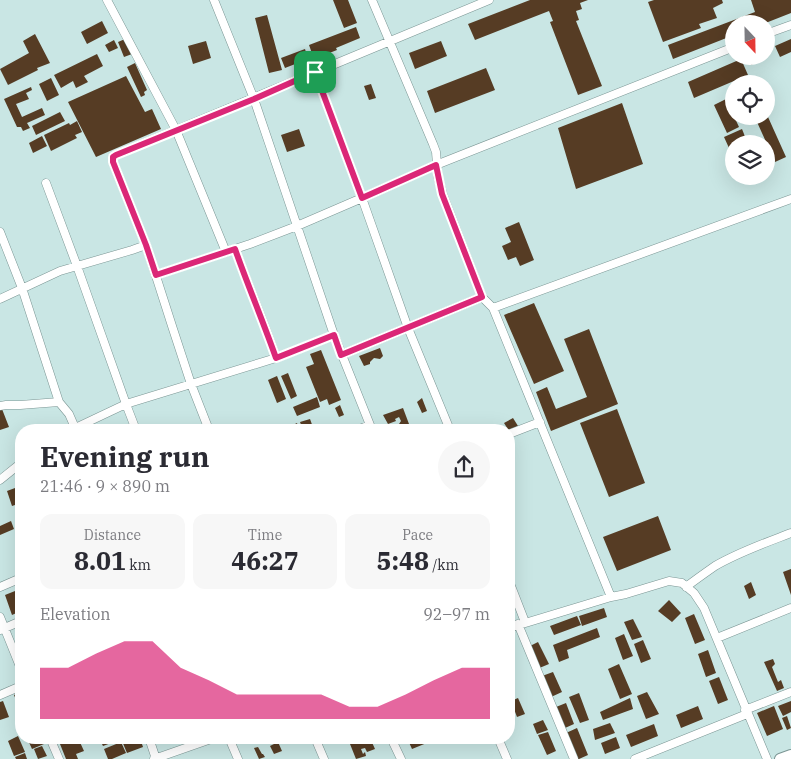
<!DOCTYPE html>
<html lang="en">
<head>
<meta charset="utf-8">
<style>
  body { margin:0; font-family:"IBM Plex Serif",serif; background:#f7f7f7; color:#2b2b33; height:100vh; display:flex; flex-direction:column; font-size:19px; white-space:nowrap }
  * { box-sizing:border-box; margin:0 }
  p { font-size:16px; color:#7c7c81 }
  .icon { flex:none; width:28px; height:28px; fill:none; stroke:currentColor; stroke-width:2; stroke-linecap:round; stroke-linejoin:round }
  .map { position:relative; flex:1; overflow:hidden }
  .sheet { position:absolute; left:15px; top:424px; width:500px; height:320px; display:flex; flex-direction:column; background:#fff; border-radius:20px; box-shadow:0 5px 20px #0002 }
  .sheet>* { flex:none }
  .needle { width:32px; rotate:158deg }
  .tools { position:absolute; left:725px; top:15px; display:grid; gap:10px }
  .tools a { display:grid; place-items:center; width:50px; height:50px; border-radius:50%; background:#fff; box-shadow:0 5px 20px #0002; font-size:25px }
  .pin { position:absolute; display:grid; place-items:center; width:42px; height:42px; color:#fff; margin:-21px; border-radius:10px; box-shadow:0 2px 8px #0006 }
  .round { display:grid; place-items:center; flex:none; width:52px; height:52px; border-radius:26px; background:#f7f7f7 }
  .head { display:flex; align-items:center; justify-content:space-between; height:85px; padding:0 25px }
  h1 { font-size:28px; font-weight:700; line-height:38px }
  .stats { display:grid; grid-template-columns:repeat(3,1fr); gap:8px; height:85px; padding:5px 25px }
  .stats div { display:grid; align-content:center; border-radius:12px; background:#f7f7f7; text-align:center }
  .stats b { font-size:25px; font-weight:700 }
  .stats small { font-size:14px; font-weight:400 }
  .stats p { font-size:14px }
  .chart { height:140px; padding:10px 25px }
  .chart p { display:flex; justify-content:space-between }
  .chart svg { width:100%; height:90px; margin-top:5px; fill:#db2777; opacity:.7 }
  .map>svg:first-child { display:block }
  .building { fill:#563c24 }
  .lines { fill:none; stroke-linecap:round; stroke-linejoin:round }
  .minor-casing { stroke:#7b9694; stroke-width:9 }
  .tertiary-casing { stroke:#7b9694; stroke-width:12 }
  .minor { stroke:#fff; stroke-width:8 }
  .tertiary { stroke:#fff; stroke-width:10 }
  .route-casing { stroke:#fff; stroke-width:10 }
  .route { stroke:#db2777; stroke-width:6 }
</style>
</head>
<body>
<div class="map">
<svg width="791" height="759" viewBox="0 0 791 759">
  <rect width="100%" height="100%" fill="#c9e6e4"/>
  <path class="building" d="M333,0H348L357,23L344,28Z
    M530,0H588L580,3L582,9L576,11L579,20L576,21L602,86L578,95L550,22L553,21L549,11L475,40L468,24Z
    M654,0H722L723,3L713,8L717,18L699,24L701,28L663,42L648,2Z
    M751,0H791V13L763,24H734V35L673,59L668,45L755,12Z
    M267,15L282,70L269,73L255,18Z
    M102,21L108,33L87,44L81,32Z
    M356,27L360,38L336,48L337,50L314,59L309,45Z
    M35,34L50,63L37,68L38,70L8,85L0,69L29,53L23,41Z
    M125,39L132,54L124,57L118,42Z
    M791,39V52L780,57L775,46Z
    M114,40L118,48L109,52L105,45Z
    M206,41L211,58L193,64L188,46Z
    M441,41L447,56L415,69L409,53Z
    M305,49L308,59L285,68L281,58Z
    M97,54L103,66L84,76L88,82L76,88L73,81L61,88L54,75Z
    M746,56H761L762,59L751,65Z
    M741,59L748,75L694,98L688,82Z
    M135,63L147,90L144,92L145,95L141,97L127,67Z
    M486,68L495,90L435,113L427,91Z
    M126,76L145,112L152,109L161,129L96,157L68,102Z
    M51,78L59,95L47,101L39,84Z
    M371,84L376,98L369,100L364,86Z
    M31,87L32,90L26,93L29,99L16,104L22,117L42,108L45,115L27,123L30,128L23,131L21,127H17L4,99Z
    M726,99L739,127L727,133L714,105Z
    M622,103L643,164L576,189L558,128Z
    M60,112L65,121L36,135L32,126Z
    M768,117L786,157L775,162L757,122Z
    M77,121L82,132L75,135L77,138L51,151L44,135L69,123L70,125Z
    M299,129L305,146L287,152L281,135Z
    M742,129L748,144H734V159L724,137Z
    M42,136L47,146L33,153L29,143Z
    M519,222L534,260L520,266L516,257L508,260L502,246L511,242L505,228Z
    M534,303L564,371L534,384L504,315Z
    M589,329L618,404L551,431L536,392L547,387L556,409L587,397L564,339Z
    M380,348L383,356L380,359L374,358L370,362V364L364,366L359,356Z
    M321,350L341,400L329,405L327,399L320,402L306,367L314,364L310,354Z
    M288,373L297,396L291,399L281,376Z
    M277,376L286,399L277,403L268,380Z
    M317,397L320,407L297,416L293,407Z
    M422,398L427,411L422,413L417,402Z
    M340,405L344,415L339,417L335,408Z
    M403,408L409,424L401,428L399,424L401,421L399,417L395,419L396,421L388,424L383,415Z
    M2,409L9,427L0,430V410Z
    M617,409L645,483L609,497L580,423Z
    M513,418L518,426L509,431L504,423Z
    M310,419L314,430H303L300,422Z
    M297,423L299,430H293L291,426Z
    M509,464L514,477L509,479Z
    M15,488L21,503L12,506L7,491Z
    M21,516V529L17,518Z
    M658,516L671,550L617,571L603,537Z
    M11,521L14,529L0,535V526Z
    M511,544L515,553L509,556V545Z
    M791,569V595L783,572Z
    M751,582L756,595L749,599L744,586Z
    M15,591L21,608V611L12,615L5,595Z
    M669,600L681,613L672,622L658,611Z
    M604,608L607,617L582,626L579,616Z
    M694,614L705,640L695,644L685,618Z
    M577,616L581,625L554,635L550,626Z
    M633,619L642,637L632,640L624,622Z
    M597,628L600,637L567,650L569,658L559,662L553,645Z
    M21,631V644L17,633Z
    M624,634L633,656L623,660L615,638Z
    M643,640L651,659L641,663L634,644Z
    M538,642L549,664L537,669L530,646Z
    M708,650L716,673L706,677L698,654Z
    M773,659L775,664L772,667L778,682L781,680L784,688L777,691L764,662Z
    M619,664L632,694L620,699L608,669Z
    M553,672L562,692L551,697L542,676Z
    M719,677L728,700L718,704L709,681Z
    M21,692V712L14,695Z
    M647,692L659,714L646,719L637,696Z
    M579,693L589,720L580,723L569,697Z
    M518,698L525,714L517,717L511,701Z
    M630,698L633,709L603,720L600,712Z
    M3,701L9,717L0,720V702Z
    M791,701V712L783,716L778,706Z
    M566,703L574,724L565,728L556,707Z
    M698,706L703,719L681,728L676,715Z
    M774,706L783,729L767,736L757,713Z
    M787,716L791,728L787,730L782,718Z
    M543,720L548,730L537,734L533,724Z
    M610,723L615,733L595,740L593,729Z
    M654,724L658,736L631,747L626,735Z
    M577,728L588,755L579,759H577L566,733Z
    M548,732L556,751L547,755L538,735Z
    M18,736L25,752L14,756L8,741Z
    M616,737L620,748L605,754L601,743Z
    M27,738H41L44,744L32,749Z
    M62,738H65L67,741L72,739L71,738H78L84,751L76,754L78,759H66L58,739Z
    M99,738H119V740L103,746Z
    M131,738H140L143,747L127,753L122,741Z
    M160,738H176L163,743Z
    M370,738L375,749L367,752L365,748L361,749L363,754L365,752L366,756L356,759L350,744Z
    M407,738H439L412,749Z
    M121,742L126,753L112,759H108L104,749Z
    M278,742L282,751L274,754L270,746Z
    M42,746L47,756L38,759L34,749Z
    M258,747L262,754H263L265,757L259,759L254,748Z
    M25,753L27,759H16L15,757Z"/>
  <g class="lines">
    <defs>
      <path id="minor" d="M107,0L176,130L226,252
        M214,0L254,99L334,335L372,430
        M372,0L433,144L436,152L438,177L443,195L482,297L493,308L611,597
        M766,34L791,25
        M315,72L362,198L408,328L450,430
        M46,183L77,266L126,404L136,430
        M0,232L22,288L59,402L69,414L76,430
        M235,249C248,286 264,321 276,358
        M156,275L250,244L297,226L362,198L436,165L734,47
        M0,299L60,271L132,250L146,245
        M493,308L791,199
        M341,355L482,297
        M0,406L6,405H20L59,402
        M71,430L126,404L276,358L334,335
        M209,430L191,384L173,329L146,245L113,162V157L116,155C241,104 364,51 489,0
        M357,430L370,425
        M509,434L540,422
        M0,480L21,463
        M509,581L525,622
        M0,587L21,578
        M686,587C695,580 705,573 715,566C739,552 765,543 791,533
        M0,617L21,669
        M518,624L574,759
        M509,628L611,597L626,594L669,581L682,583L694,593L704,608L767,759
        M0,630L21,621
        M717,638L791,608
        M0,695L21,686
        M745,710L791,692
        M50,738L59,759
        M149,738L156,759
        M229,738L238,759
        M315,738L324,759
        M391,738L401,759
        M498,738L507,759
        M154,759L214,738
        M635,759L747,714"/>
      <path id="tertiary" d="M780,759L791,755"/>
    </defs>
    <use href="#minor" class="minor-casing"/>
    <use href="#tertiary" class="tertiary-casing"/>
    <use href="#minor" class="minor"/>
    <use href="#tertiary" class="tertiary"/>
  </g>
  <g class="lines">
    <defs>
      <path id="route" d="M315,72L362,198L436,165L442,194L482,297L341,355L334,335L276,358C263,321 248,286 235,249L156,275L146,245L113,162V157L116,155L254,99Z"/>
    </defs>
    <use href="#route" class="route-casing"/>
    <use href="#route" class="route"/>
  </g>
</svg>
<div class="tools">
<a><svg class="needle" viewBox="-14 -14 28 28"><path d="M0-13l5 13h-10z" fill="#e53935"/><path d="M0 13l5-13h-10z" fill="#7c7c81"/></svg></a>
<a><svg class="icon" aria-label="locate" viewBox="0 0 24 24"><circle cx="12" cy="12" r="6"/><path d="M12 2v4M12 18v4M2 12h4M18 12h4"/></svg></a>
<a><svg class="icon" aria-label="layers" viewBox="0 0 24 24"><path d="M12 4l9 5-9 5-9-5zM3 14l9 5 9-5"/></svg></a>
</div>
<div class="pin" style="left:315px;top:72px;background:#1e9e55"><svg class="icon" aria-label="arrive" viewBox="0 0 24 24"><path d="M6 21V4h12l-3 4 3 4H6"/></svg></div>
<section class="sheet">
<div class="head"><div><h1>Evening run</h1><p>21:46 · 9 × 890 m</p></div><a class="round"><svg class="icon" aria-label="share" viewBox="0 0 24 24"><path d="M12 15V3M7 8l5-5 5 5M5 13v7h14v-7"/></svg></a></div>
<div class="stats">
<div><p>Distance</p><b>8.01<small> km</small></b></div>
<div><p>Time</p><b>46:27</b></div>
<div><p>Pace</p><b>5:48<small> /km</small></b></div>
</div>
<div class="chart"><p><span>Elevation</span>92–97 m</p>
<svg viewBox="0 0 160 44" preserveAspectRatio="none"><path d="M0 44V19L10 19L20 12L30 6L40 6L50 19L60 25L70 32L80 32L90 32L100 32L110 38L120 38L130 32L140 25L150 19L160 19V44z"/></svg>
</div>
</section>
</div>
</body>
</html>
